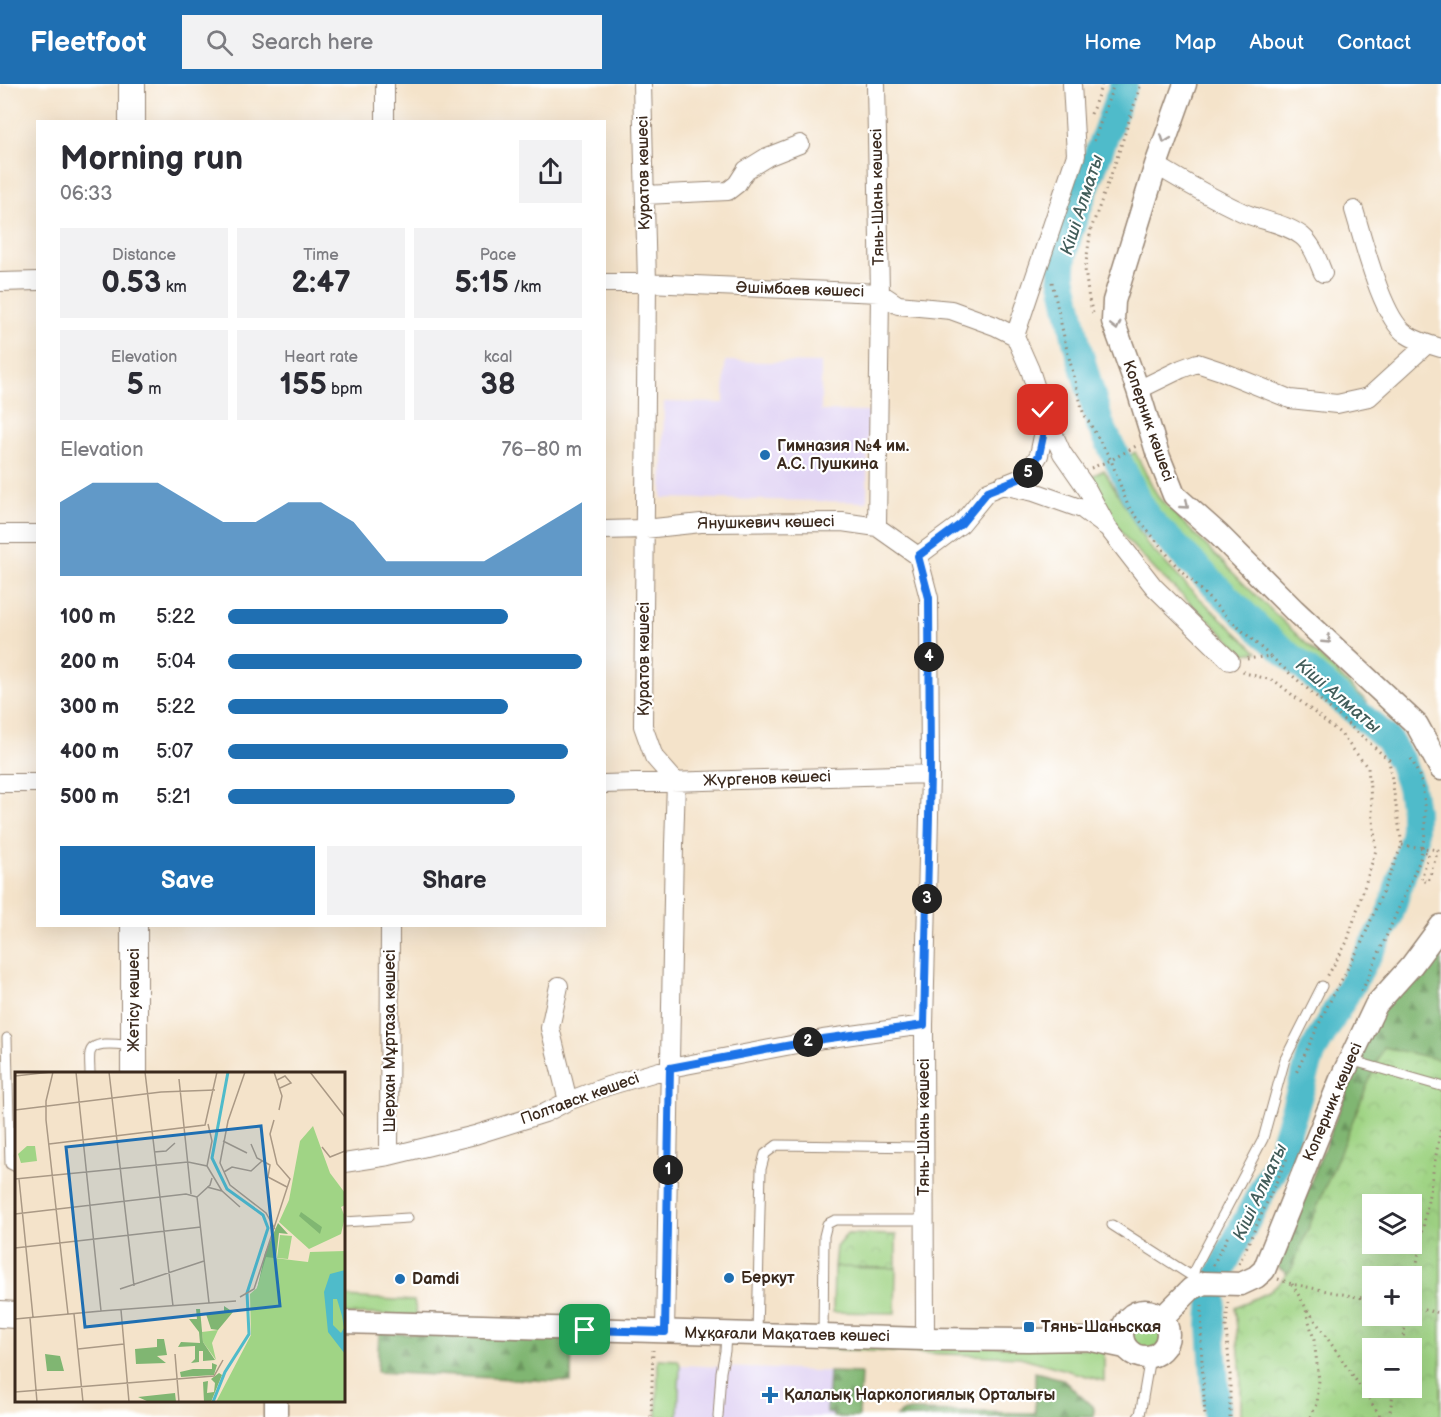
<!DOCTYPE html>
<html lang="en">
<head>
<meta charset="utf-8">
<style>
  body { margin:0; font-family:"Balsamiq Sans",sans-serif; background:#f2f2f3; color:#2b2b33; height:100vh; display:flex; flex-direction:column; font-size:22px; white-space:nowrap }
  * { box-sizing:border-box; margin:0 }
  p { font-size:20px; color:#7c7c81 }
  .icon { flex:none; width:33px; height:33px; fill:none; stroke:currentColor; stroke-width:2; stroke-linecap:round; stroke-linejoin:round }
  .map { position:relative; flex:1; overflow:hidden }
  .panel { position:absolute; left:36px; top:36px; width:570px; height:807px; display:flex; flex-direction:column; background:#fff; border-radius:0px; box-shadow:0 6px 24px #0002 }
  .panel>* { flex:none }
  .tools { position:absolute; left:1362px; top:1110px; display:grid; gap:12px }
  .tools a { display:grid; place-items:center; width:60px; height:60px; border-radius:0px; background:#fff; box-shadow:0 6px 24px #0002; font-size:30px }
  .pin { position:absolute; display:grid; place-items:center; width:51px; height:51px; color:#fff; margin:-26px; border-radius:12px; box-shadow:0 3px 9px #0006 }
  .km { position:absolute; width:30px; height:30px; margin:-15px; border-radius:50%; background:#222; color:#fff; font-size:16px; line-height:30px; text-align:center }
  .round { display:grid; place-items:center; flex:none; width:63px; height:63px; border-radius:0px; background:#f2f2f3 }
  .overview { display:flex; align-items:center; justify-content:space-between; height:102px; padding:0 24px }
  h1 { font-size:33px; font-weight:600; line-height:45px }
  .stats { display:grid; grid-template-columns:repeat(3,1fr); gap:9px; height:102px; padding:6px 24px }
  .stats div { display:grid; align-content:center; border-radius:0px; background:#f2f2f3; text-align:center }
  .stats b { font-size:30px; font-weight:600 }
  .stats small { font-size:16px; font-weight:400 }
  .stats p { font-size:16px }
  .chart { height:168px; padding:12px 24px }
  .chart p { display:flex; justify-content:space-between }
  .chart svg { width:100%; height:108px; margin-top:6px; fill:#1f6fb2; opacity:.7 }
  .cta { display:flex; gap:12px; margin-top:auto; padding:12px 24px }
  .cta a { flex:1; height:69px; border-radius:0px; background:#1f6fb2; color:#fff; font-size:24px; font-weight:600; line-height:69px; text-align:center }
  .cta a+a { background:#f2f2f3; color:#2b2b33 }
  ul { padding:0 24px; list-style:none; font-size:20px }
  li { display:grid; grid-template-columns:96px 72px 1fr; align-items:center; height:45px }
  li i { height:15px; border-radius:8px; background:#1f6fb2 }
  header { display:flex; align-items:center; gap:36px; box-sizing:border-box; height:84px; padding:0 30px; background:#1f6fb2; color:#fff }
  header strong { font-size:28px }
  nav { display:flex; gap:33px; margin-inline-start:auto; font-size:21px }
  .search { width:420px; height:54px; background:#f2f2f3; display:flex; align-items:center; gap:15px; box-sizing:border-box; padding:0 21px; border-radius:0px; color:#7c7c81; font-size:22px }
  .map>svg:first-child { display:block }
  .built { fill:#e1d4f4 }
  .grass { fill:#a0d485; stroke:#6e7f52; stroke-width:1.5 }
  .forest { fill:url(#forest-firs); stroke:#5e7048; stroke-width:1.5 }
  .park { fill:url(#park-crowns); stroke:#6e7f52; stroke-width:1.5; fill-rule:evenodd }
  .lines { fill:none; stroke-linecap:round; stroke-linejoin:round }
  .river { stroke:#4fbbca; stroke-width:28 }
  .service-casing { stroke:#988674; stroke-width:11 }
  .minor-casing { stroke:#988674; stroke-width:20 }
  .tertiary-casing { stroke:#988674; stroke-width:25 }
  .secondary-casing { stroke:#988674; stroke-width:28 }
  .path { stroke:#988674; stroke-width:3; stroke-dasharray:1.5 4.5; stroke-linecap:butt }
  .service { stroke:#fff; stroke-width:9 }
  .minor { stroke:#fff; stroke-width:18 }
  .tertiary { stroke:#fff; stroke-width:22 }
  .secondary { stroke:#fff; stroke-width:26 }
  .oneway { stroke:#a79f9a }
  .route-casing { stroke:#fff; stroke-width:12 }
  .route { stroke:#1a73e8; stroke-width:8 }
  .poi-dot { fill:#1f6fb2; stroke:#fff; stroke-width:2 }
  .labels { text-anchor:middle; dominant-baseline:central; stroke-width:4.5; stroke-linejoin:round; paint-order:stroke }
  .street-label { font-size:16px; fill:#3b2a1e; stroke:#fff }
  .poi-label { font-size:16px; font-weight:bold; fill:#3b2a1e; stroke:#fff; text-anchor:start }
  .water-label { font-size:18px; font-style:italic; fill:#425d5a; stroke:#fff }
  .inset-river { fill:none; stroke:#4fbbca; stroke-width:3 }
  .inset-road { fill:none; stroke:#aa9985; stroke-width:1.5 }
  .view { fill:#1f6fb2; fill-opacity:0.15; stroke:#1f6fb2; stroke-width:3 }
  .inset-edge { fill:none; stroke:#3b2a1e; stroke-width:3 }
</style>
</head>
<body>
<header>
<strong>Fleetfoot</strong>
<div class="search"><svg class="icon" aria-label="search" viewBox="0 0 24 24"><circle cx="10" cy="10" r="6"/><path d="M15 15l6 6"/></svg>Search here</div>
<nav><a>Home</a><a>Map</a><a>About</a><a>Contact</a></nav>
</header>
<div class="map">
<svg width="1441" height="1333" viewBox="0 0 1441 1333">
  <defs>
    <pattern id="forest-firs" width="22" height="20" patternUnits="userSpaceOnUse" patternTransform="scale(1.5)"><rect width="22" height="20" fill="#80b672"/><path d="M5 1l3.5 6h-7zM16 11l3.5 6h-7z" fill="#6a945d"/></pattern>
    <pattern id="park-crowns" width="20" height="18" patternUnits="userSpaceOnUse" patternTransform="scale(1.5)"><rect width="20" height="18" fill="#a0d485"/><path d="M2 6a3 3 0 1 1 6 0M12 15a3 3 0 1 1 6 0" fill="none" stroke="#8bb672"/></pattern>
  </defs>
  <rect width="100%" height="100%" fill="#fff"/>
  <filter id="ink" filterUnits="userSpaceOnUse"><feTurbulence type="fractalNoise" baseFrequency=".0167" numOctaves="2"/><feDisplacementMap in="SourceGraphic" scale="12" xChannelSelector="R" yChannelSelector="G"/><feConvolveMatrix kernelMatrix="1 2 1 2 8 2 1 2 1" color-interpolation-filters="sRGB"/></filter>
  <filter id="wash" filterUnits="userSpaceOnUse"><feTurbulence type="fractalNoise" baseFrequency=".008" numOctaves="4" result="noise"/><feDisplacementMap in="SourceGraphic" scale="24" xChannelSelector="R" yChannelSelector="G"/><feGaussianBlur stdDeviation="1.35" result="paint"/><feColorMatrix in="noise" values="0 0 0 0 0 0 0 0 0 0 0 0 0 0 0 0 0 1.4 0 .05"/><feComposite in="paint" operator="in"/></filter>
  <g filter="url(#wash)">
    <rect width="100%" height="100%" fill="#f4e3ca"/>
    <path class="built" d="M725,277L821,279V327L868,328L867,418L662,414L664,318L724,319Z
      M680,1281L861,1289L859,1333H678Z"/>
    <path class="grass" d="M1135,368L1158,413L1244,500L1367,618L1360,626L1269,548L1145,418L1123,376Z
      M1104,386L1147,460L1193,508L1257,568L1245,570L1157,488L1127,456L1086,395Z
      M834,1183L896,1184L895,1229L833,1228Z
      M344,1213L414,1217L417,1231L344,1230Z
      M1128 1249a18 18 0 1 1 36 0a18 18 0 1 1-36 0Z
      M829,1258L1104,1265V1297L1020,1273L824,1265Z
      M658,1275L678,1276L680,1281L678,1333H657Z"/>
    <path class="forest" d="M1441,856V995L1412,1120H1372V1192L1292,1194L1277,1182L1378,930Z
      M379,1249L572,1256L571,1298L377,1288Z
      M829,1288L861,1289L859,1333H833V1330L827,1329Z
      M1035,1288L1062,1295L1094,1324V1333H896L904,1327L1035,1329Z"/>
    <path class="park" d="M1383,963L1441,976V1333H1241V1291L1235,1223L1269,1208L1281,1197L1292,1184ZM1372,1120H1412V1160H1372ZM1372,1192H1412V1232H1372ZM1372,1264H1412V1304H1372Z
      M847,1150L896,1151V1184L834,1183L836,1163Z"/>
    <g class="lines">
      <path class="river" d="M1124,0L1069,148C1065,163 1061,177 1062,193L1077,261L1100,340L1139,419L1148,434L1159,446L1264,550L1387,654L1401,677L1410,702L1414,727V753L1388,836L1312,969L1280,1072L1226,1176L1213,1207L1211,1241L1217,1333"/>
    </g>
  </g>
  <g filter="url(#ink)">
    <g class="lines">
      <defs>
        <path id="service" d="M7,954L10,1080L16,1083
          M1350,976L1441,1002
          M90,990C90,983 89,975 90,969C93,955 121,961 132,962
          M344,1138L408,1134
          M1112,1141L1193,1193
          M1191,1203L1195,1184L1263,1055L1285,975L1322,902
          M757,1249L761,1085L765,1070L777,1061L925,1063
          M823,1252L824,1152L827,1140L835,1136H924
          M718,1333L721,1288L725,1267L726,1249
          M1138,1333L1140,1331L1150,1273"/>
        <path id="minor" d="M385,0V38
          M642,0L647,199L643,642L654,673L676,698L674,761L665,1248
          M876,0L880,209L877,443
          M1156,81C1184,98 1212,114 1242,128C1261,137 1285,139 1302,152C1313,161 1318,177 1323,189
          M645,111L728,107L737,100L746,86L767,73L800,60
          M1354,126C1363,155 1382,234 1406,250C1416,257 1430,261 1441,264
          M0,198L38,197
          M604,199H647L880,209L898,221L951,226L995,242L1015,252L1030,286L1043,326L1062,369L1087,405L1108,444
          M1015,252L1076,71L1072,0
          M1138,306L1181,285L1197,279L1221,287L1290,315L1337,320L1369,313L1427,260
          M1002,401L1034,408L1082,425L1108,444L1154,503L1230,577
          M604,446L645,445L701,439L842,438L877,443L918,472
          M0,450H38
          M918,472L929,514L930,690L924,941L925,1255
          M918,472L961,440L988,407L1026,392L1039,371L1043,352V331
          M0,699H38
          M604,700L930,690
          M559,902L550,944L568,1017
          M389,1072L390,842
          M344,1079L389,1072L475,1051L545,1029L568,1017L608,1002L670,984L823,955L924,941"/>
        <path id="tertiary" d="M1185,0L1156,81L1114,217L1113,237L1138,306L1158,371L1174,411L1218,450L1294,526L1417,641L1441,685
          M1122 1250a23 23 0 1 1 46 0a23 23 0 1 1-46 0Z
          M1162,1234L1191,1205L1204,1199L1241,1200L1256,1193L1264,1186L1341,995L1376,921L1412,881L1441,842
          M344,1238L925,1255L1028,1256L1087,1255L1125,1263
          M276,1333V1316"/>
        <path id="secondary" d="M132,0V38
          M134,842V990
          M0,1230L16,1231"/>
      </defs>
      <use href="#service" class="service-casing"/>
      <use href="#minor" class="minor-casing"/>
      <use href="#tertiary" class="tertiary-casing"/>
      <use href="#secondary" class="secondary-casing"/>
      <path class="path" d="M1091,30L1102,0
        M1094,57L1114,0
        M1052,198L1066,262L1083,328L1111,376L1128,422L1175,480L1224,530L1270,572
        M1093,229L1089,216L1085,185L1091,145L1114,83L1141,0
        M1091,384L1111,376L1136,362
        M1247,575L1270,572L1389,676L1402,761L1362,858L1327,923L1296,989
        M1243,587L1245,589L1275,597L1340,649L1368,684L1376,766L1347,858L1327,893
        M1402,761L1438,766L1428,798L1421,796L1429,769L1422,768
        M1362,907L1420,776L1425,749V720L1421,696L1411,674
        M1239,1180L1287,1074
        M1213,1181L1228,1152
        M1278,1195L1292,1200L1372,1216
        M1292,1200L1305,1222L1314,1256L1319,1296L1317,1320L1311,1333
        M1412,1207L1441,1043
        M1228,1218L1226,1243L1230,1290V1333
        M1202,1221L1201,1258L1205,1333
        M1412,1224L1441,1229
        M1308,1226L1381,1333
        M1401,1264L1407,1232
        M651,1333L653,1266
        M1389,1333L1394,1304"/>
      <use href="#service" class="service"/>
      <use href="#minor" class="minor"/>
      <use href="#tertiary" class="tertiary"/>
      <use href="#secondary" class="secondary"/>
    </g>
    <defs><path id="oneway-chevron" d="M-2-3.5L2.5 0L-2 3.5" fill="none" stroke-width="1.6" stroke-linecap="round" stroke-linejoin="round" transform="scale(1.5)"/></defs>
    <g class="oneway">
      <use href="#oneway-chevron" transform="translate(1165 55) rotate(110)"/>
      <use href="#oneway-chevron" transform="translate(1116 242) rotate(76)"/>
      <use href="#oneway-chevron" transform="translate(1185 421) rotate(41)"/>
      <use href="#oneway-chevron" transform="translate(1327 556) rotate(43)"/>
    </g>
  </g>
  <g class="lines" filter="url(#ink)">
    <defs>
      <path id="route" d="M585,1246L665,1248L670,984L823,955L924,941L930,690L929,514L918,472L961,440L988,407L1026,392L1039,371L1043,352V326"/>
    </defs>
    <use href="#route" class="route-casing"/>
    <use href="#route" class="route"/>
  </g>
  <g class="poi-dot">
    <circle cx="765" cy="371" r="6"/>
    <circle cx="729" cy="1194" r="6"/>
    <circle cx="400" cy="1195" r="6"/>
    <rect x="1023" y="1237" width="12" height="12" rx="3"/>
    <path d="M767 1302h6v6h6v6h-6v6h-6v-6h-6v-6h6z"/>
  </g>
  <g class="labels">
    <g class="street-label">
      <text transform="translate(644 89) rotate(-91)">Куратов көшесі</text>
      <text transform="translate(878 113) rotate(-91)">Тянь-Шань көшесі</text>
      <text transform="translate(800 206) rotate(2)">Әшімбаев көшесі</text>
      <text transform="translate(1148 337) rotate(71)">Коперник көшесі</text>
      <text transform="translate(766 439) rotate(-1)">Янушкевич көшесі</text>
      <text transform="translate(644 575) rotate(-90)">Куратов көшесі</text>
      <text transform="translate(767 695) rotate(-2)">Жүргенов көшесі</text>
      <text transform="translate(134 916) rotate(-90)">Жетісу көшесі</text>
      <text transform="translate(390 957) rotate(-90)">Шерхан Мұртаза көшесі</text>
      <text transform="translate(580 1015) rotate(-20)">Полтавск көшесі</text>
      <text transform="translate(1333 1018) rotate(-67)">Коперник көшесі</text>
      <text transform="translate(924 1043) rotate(-90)">Тянь-Шань көшесі</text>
      <text transform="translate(787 1251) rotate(1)">Мұқағали Мақатаев көшесі</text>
    </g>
    <g class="poi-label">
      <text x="777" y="362">Гимназия №4 им.<tspan x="777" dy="18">А.С. Пушкина</tspan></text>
      <text x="741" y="1194">Беркут</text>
      <text x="412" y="1195">Damdi</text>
      <text x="1041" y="1243">Тянь-Шаньская</text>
      <text x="784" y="1311">Қалалық Наркологиялық Орталығы</text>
    </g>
    <g class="water-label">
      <text transform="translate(1082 121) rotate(-72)">Кіші Алматы</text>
      <text transform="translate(1338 612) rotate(40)">Кіші Алматы</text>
      <text transform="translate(1260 1108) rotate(-65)">Кіші Алматы</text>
    </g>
  </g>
  <g transform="translate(15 988)">
    <rect width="330" height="330" fill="#f4e3ca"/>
    <path d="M298,54L315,101L330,121V133L326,135L330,145L326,162L294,177L264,150L274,128L285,69ZM12,74H20L22,89L6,91L3,82ZM265,163L277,164L273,187L262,186ZM203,258L197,271L201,288L188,270L187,260Z" fill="#a0d485"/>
    <path d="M286,140L307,155L305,162L284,144ZM263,151L273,162L264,161L261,187L242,218L250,181ZM209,234L218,240L203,258L196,257L191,242L209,240ZM181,237H185L188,270L200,288L188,289V279H184V290L176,291L180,287V274L163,275L166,270L185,271L184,260L174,247H182ZM142,267H149L152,283L142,284L151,291L121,292L120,277L142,275ZM30,282L45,284L49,299H32ZM197,291L202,293L199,303L166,305L165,300L178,297H197ZM204,301L207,303L196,330H189L188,310L193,309L192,321L199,320L200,311L196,307ZM160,321L161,330H134L123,325Z" fill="#80b672"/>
    <path d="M330,179V330H201L236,263L235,222L242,216L251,185L293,190L295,180Z" fill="#a0d485"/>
    <path d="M330,198V282L313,260L309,220L315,202ZM318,227H322L327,244L329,256L326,261L318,253Z" fill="#4fbbca" fill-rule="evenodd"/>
    <path class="inset-river" d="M198,330L210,300L234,262L232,221L253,156L248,143L212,117L197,86L213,0"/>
    <path class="inset-road" d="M38,0L31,29V48L53,242M94,0L119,214M130,0L158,234M230,0L213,49L205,91L215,113L251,141L260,157M259,0L267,24L264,38M295,0L330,45M0,4L36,0M164,7L176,122M262,8L270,4L276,11L265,16M0,38L146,20L200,18M208,69L232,81M34,72L190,53L202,0M236,72L242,86L255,93L253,105L272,115M307,75L315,85L330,79M139,80L151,79L160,71M192,94L197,69L193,52M209,100L217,95L236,99L247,89M0,107L173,90L192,94L207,119M4,107L18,245M192,115L207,119L225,135M182,125L194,231M182,125L195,113L197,106M0,142L171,122L182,125M0,176L186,155M105,217L189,189M225,225L239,217L275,107L262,92L255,62L259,48M106,238L114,330M86,239L221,229M59,242L68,330M15,246L22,330M0,247L86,239L61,0M63,277L109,272M160,282L164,330M0,320L199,304L208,288"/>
    <path class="view" d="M246,54L265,234L70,255L51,75Z"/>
    <rect width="330" height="330" class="inset-edge"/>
  </g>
</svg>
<div class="tools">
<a><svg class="icon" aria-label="layers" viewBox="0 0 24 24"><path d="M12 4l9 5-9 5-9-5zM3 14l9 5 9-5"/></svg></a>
<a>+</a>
<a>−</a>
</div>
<div class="pin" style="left:585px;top:1246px;background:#1e9e55"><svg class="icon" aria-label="arrive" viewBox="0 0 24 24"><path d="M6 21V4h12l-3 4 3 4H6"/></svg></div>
<div class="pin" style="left:1043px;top:326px;background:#d93025"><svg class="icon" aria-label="check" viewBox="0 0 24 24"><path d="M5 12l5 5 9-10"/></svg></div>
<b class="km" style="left:668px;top:1086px">1</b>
<b class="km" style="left:808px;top:958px">2</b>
<b class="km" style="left:927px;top:815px">3</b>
<b class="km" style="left:929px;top:573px">4</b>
<b class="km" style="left:1028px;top:389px">5</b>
<section class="panel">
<div class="overview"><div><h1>Morning run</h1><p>06:33</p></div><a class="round"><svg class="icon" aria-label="share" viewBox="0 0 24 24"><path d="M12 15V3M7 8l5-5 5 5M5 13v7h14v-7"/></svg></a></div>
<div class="stats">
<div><p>Distance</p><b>0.53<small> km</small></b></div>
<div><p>Time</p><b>2:47</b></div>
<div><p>Pace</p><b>5:15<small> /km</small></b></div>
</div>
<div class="stats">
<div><p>Elevation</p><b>5<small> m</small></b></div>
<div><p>Heart rate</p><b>155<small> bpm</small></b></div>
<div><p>kcal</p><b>38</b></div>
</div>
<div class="chart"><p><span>Elevation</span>76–80 m</p>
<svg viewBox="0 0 160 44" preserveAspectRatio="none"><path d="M0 44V14L10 6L20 6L30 6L40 14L50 22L60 22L70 14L80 14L90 22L100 38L110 38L120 38L130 38L140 30L150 22L160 14V44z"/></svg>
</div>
<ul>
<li><b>100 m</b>5:22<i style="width:79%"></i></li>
<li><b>200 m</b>5:04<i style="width:100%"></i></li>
<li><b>300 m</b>5:22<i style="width:79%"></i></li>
<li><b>400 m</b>5:07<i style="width:96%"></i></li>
<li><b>500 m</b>5:21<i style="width:81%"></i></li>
</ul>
<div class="cta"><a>Save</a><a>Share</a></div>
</section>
</div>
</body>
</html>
